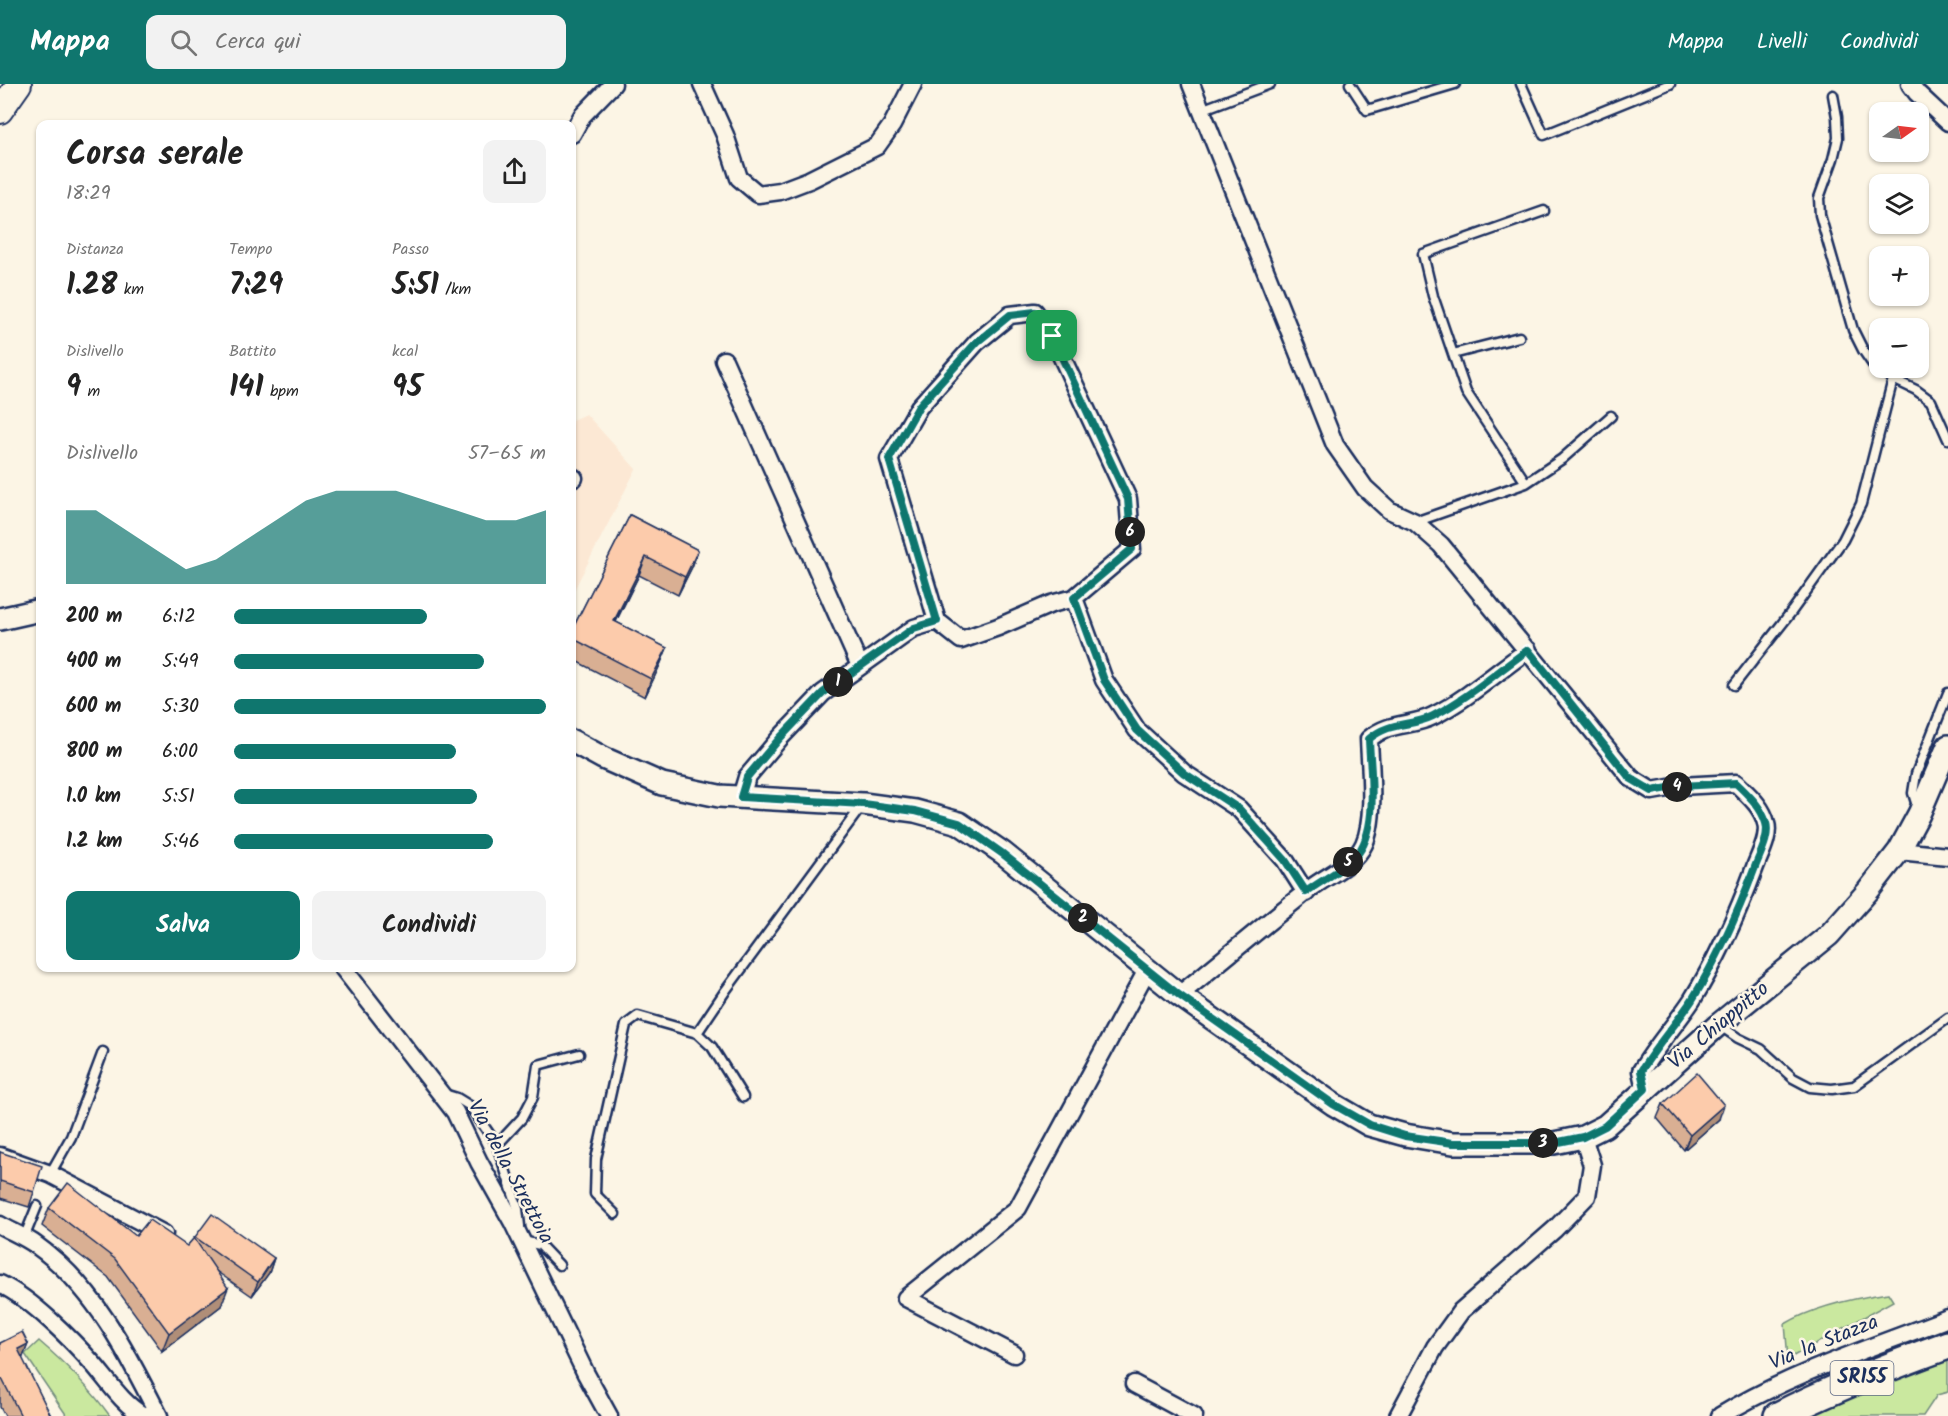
<!DOCTYPE html>
<html lang="it">
<head>
<meta charset="utf-8">
<style>
  body { margin:0; font-family:Kalam,sans-serif; background:#f2f2f2; color:#222; height:100vh; display:flex; flex-direction:column; font-size:22px; white-space:nowrap }
  * { box-sizing:border-box; margin:0 }
  p { font-size:20px; color:#767676 }
  .icon { flex:none; width:33px; height:33px; fill:none; stroke:currentColor; stroke-width:2; stroke-linecap:round; stroke-linejoin:round }
  .map { position:relative; flex:1; overflow:hidden }
  .sheet { position:absolute; left:36px; top:36px; width:540px; height:852px; display:flex; flex-direction:column; background:#fff; border-radius:12px; box-shadow:0 2px 4px #0004 }
  .sheet>* { flex:none }
  .needle { width:39px; rotate:76deg }
  .buttons { position:absolute; left:1869px; top:18px; display:grid; gap:12px }
  .buttons a { display:grid; place-items:center; width:60px; height:60px; border-radius:12px; background:#fff; box-shadow:0 2px 4px #0004; font-size:30px }
  .pin { position:absolute; display:grid; place-items:center; width:51px; height:51px; color:#fff; margin:-26px; border-radius:12px; box-shadow:0 3px 9px #0006 }
  .km { position:absolute; width:30px; height:30px; margin:-15px; border-radius:50%; background:#222; color:#fff; font-size:16px; line-height:30px; text-align:center }
  .round { display:grid; place-items:center; flex:none; width:63px; height:63px; border-radius:12px; background:#f2f2f2 }
  .overview { display:flex; align-items:center; justify-content:space-between; height:102px; padding:0 30px }
  h1 { font-size:33px; font-weight:600; line-height:45px }
  .figures { display:grid; grid-template-columns:repeat(3,1fr); gap:9px; height:102px; padding:6px 30px }
  .figures div { display:grid; align-content:center }
  .figures b { font-size:30px; font-weight:600 }
  .figures small { font-size:16px; font-weight:400 }
  .figures p { font-size:16px }
  .chart { height:168px; padding:12px 30px }
  .chart p { display:flex; justify-content:space-between }
  .chart svg { width:100%; height:108px; margin-top:6px; fill:#0f766e; opacity:.7 }
  .cta { display:flex; gap:12px; margin-top:auto; padding:12px 30px }
  .cta a { flex:1; height:69px; border-radius:12px; background:#0f766e; color:#fff; font-size:24px; font-weight:600; line-height:69px; text-align:center }
  .cta a+a { background:#f2f2f2; color:#222 }
  ul { padding:0 30px; list-style:none; font-size:20px }
  li { display:grid; grid-template-columns:96px 72px 1fr; align-items:center; height:45px }
  li i { height:15px; border-radius:8px; background:#0f766e }
  header { display:flex; align-items:center; gap:36px; box-sizing:border-box; height:84px; padding:0 30px; background:#0f766e; color:#fff }
  header strong { font-size:28px }
  nav { display:flex; gap:33px; margin-inline-start:auto; font-size:21px }
  .search { width:420px; height:54px; background:#f2f2f2; display:flex; align-items:center; gap:15px; box-sizing:border-box; padding:0 21px; border-radius:12px; color:#767676; font-size:22px }
  .map>svg:first-child { display:block }
  .built { fill:#fce8d4 }
  .green { fill:#cae89f; stroke:#728c7e; stroke-width:1.5 }
  .lines { fill:none; stroke-linecap:round; stroke-linejoin:round }
  .service-casing { stroke:#1b2f5e; stroke-width:13 }
  .minor-casing { stroke:#1b2f5e; stroke-width:21 }
  .tertiary-casing { stroke:#1b2f5e; stroke-width:26 }
  .secondary-casing { stroke:#1b2f5e; stroke-width:28 }
  .primary-casing { stroke:#1b2f5e; stroke-width:32 }
  .service { stroke:#fcf5e5; stroke-width:8 }
  .minor { stroke:#fcf5e5; stroke-width:16 }
  .tertiary { stroke:#fcf5e5; stroke-width:21 }
  .secondary { stroke:#fcf5e5; stroke-width:24 }
  .primary { stroke:#fcf5e5; stroke-width:27 }
  .wall { fill:#d9af93; stroke:#1b2f5e; stroke-width:1.5 }
  .shaded-wall { fill:#b08e78; stroke:#1b2f5e; stroke-width:1.5 }
  .building { fill:#fccbab; stroke:#1b2f5e; stroke-width:1.5 }
  .route-casing { stroke:#fff; stroke-width:12 }
  .route { stroke:#0f766e; stroke-width:8 }
  .labels { text-anchor:middle; dominant-baseline:central; stroke-width:5; stroke-linejoin:round; paint-order:stroke }
  .shield { fill:#fcf5e5; stroke:#5e6a86; stroke-width:1.5 }
  .shield-label { font-size:20px; font-weight:bold; fill:#1b2f5e }
  .street-label { font-size:21px; fill:#1b2f5e; stroke:#fcf5e5 }
</style>
</head>
<body>
<header>
<strong>Mappa</strong>
<div class="search"><svg class="icon" aria-label="search" viewBox="0 0 24 24"><circle cx="10" cy="10" r="6"/><path d="M15 15l6 6"/></svg>Cerca qui</div>
<nav><a>Mappa</a><a>Livelli</a><a>Condividi</a></nav>
</header>
<div class="map">
<svg width="1948" height="1332" viewBox="0 0 1948 1332">
  <rect width="100%" height="100%" fill="#fcf5e5"/>
  <filter id="ink" filterUnits="userSpaceOnUse"><feTurbulence type="fractalNoise" baseFrequency=".0167" numOctaves="2"/><feDisplacementMap in="SourceGraphic" scale="12" xChannelSelector="R" yChannelSelector="G"/><feConvolveMatrix kernelMatrix="1 2 1 2 8 2 1 2 1" color-interpolation-filters="sRGB"/></filter>
  <g filter="url(#ink)">
    <path class="built" d="M586,330L636,385L572,510V336Z"/>
    <path class="green" d="M1888,1209L1893,1217L1788,1275L1785,1240C1813,1223 1855,1214 1888,1209Z
      M39,1257C66,1280 89,1303 110,1332H67L25,1270Z
      M1948,1276V1308L1937,1311L1923,1332H1806L1857,1309Z"/>
    <g class="lines">
      <defs>
        <path id="service" d="M1350,0L1367,26L1455,0
          M1521,0L1544,51L1670,0
          M1833,11L1837,33L1838,54L1833,75L1819,114L1820,131L1853,246L1863,266L1874,282L1893,295L1916,306L1931,317L1948,355
          M1201,26L1270,0
          M1453,270L1519,253
          M1526,399L1562,375L1611,332
          M1415,438L1526,399L1466,308L1433,212L1423,170L1544,127
          M1734,601L1792,527L1843,456L1861,420L1893,295
          M1918,725L1913,709L1916,690L1948,609
          M1719,941L1738,954L1761,965L1793,994L1810,1003L1832,1005L1854,1002L1948,934
          M697,949L712,963L743,1013
          M444,1010L457,1014L470,1022L497,1061L518,1125L520,1142
          M497,1061L522,1034L533,1013L538,981L579,970
          M50,1090L71,1053L103,968
          M615,1130L595,1110L596,1075L626,941L638,932L697,949L726,906L861,723
          M24,1154L37,1122
          M523,1157L540,1161L559,1181"/>
        <path id="minor" d="M702,0L725,51L739,94L758,110L780,107L809,96L877,62L892,41L913,0
          M1191,0L1335,361L1365,404L1389,426L1415,438L1441,461L1631,694L1652,707L1680,702L1736,699C1748,711 1762,722 1766,739C1770,752 1760,770 1755,783C1738,829 1718,874 1692,916C1676,940 1656,962 1641,987L1645,1005
          M1910,0L1917,9L1948,38
          M572,50L582,32L613,0
          M724,276L860,582
          M572,393L574,394
          M937,537L889,375L919,323L977,258L1010,231L1035,228L1052,252L1128,415L1132,465L1074,514
          M741,713L747,693L780,654L823,609L914,544L937,537L961,556L998,543L1051,520L1074,514L1104,596L1137,646L1184,689L1239,725L1285,776L1306,809
          M1899,767L1948,772
          M343,884L455,1028L479,1078L512,1137L586,1290L609,1332
          M1179,911C1223,876 1266,839 1311,804C1328,791 1355,780 1364,760C1376,734 1370,684 1369,655C1390,637 1411,643 1433,632C1467,615 1497,588 1528,566
          M0,1072L50,1090L164,1150
          M0,1141C12,1148 25,1153 36,1161C94,1202 128,1270 159,1332
          M0,1200C32,1215 72,1256 95,1282C110,1300 124,1321 144,1332
          M1014,1270L906,1214L1018,1124L1147,886
          M1134,1300L1194,1332
          M1398,1332L1435,1263L1461,1227L1555,1145L1587,1112L1592,1081L1583,1053
          M1720,1332C1791,1289 1871,1264 1948,1234"/>
        <path id="tertiary" d="M0,535L40,526
          M572,657L603,674L662,700L719,712L863,720L915,727L959,739L1003,769L1179,911L1333,1020L1369,1041L1405,1051L1453,1059H1554L1583,1053L1605,1042L1718,941L1829,851L1868,807L1899,767L1919,730L1948,662"/>
        <path id="secondary" d="M0,27L19,0"/>
        <path id="primary" d="M1778,1332C1833,1304 1890,1282 1948,1261"/>
      </defs>
      <use href="#service" class="service-casing"/>
      <use href="#minor" class="minor-casing"/>
      <use href="#tertiary" class="tertiary-casing"/>
      <use href="#secondary" class="secondary-casing"/>
      <use href="#primary" class="primary-casing"/>
      <use href="#service" class="service"/>
      <use href="#minor" class="minor"/>
      <use href="#tertiary" class="tertiary"/>
      <use href="#secondary" class="secondary"/>
      <use href="#primary" class="primary"/>
    </g>
    <path class="wall" d="M630,431L698,466L692,483L678,511L639,491L616,538L667,564L660,581L645,613L572,575V546Z
      M1663,1020L1719,1035L1684,1066L1657,1034Z
      M0,1068L34,1108L29,1123L0,1114Z
      M49,1124L136,1152L187,1162L195,1153L274,1174L269,1189L252,1212L216,1187L221,1222L162,1267L108,1193L42,1142Z
      M0,1259L28,1260L22,1275L51,1332H5L0,1323Z"/>
    <path class="shaded-wall" d="M698,466L692,483L678,511L685,493Z
      M646,473L639,491L607,554L614,537Z
      M667,564L660,581L645,613L651,595Z
      M1724,1021L1719,1035L1684,1066L1690,1051Z
      M274,1174L269,1189L252,1212L258,1198Z
      M228,1204L221,1222L162,1267L169,1249Z
      M28,1260L21,1278L18,1265Z"/>
    <path class="building" d="M630,431L698,466L685,493L646,473L614,537L667,564L651,595L572,554V546Z
      M1697,989L1724,1021L1690,1051L1663,1020Z
      M0,1068L42,1082L34,1108L0,1097Z
      M68,1099L136,1152L149,1136L187,1162L194,1154L228,1204L169,1249L115,1175L49,1124Z
      M212,1130L274,1174L258,1198L195,1153Z
      M22,1248L28,1260L18,1265L51,1332H21L2,1295H0V1259Z"/>
  </g>
  <g class="lines" filter="url(#ink)">
    <defs>
      <path id="route" d="M1035,228L1052,252L1128,415L1132,465L1074,514L1104,596L1137,646L1184,689L1239,725L1285,776L1306,808C1322,796 1341,787 1355,773C1380,746 1370,689 1369,655C1390,637 1411,643 1433,632C1467,615 1497,588 1528,566L1630,694L1652,707L1680,702L1736,699C1748,711 1761,722 1766,739C1770,752 1760,770 1755,783C1738,829 1718,874 1692,916C1676,940 1656,962 1641,987L1645,1005L1605,1042L1583,1053L1554,1059H1453L1405,1052L1370,1041L1333,1020L1179,911L1003,770L959,739L915,727L863,720L741,713L747,693L780,654L823,609L914,544L937,537L889,375L919,322L977,258L1010,231Z"/>
    </defs>
    <use href="#route" class="route-casing"/>
    <use href="#route" class="route"/>
  </g>
  <g class="labels">
    <rect class="shield" x="1830.5" y="1277" width="63" height="34" rx="4.5"/>
    <g class="shield-label">
      <text x="1862" y="1294">SR155</text>
    </g>
    <g class="street-label">
      <text transform="translate(1719 942) rotate(-40)">Via Chiappitto</text>
      <text transform="translate(510 1088) rotate(62)">Via della Strettoia</text>
      <text transform="translate(1824 1259) rotate(-22)">Via la Stazza</text>
    </g>
  </g>
</svg>
<div class="buttons">
<a><svg class="needle" viewBox="-14 -14 28 28"><path d="M0-13l5 13h-10z" fill="#e53935"/><path d="M0 13l5-13h-10z" fill="#767676"/></svg></a>
<a><svg class="icon" aria-label="layers" viewBox="0 0 24 24"><path d="M12 4l9 5-9 5-9-5zM3 14l9 5 9-5"/></svg></a>
<a>+</a>
<a>−</a>
</div>
<div class="pin" style="left:1052px;top:252px;background:#1e9e55"><svg class="icon" aria-label="arrive" viewBox="0 0 24 24"><path d="M6 21V4h12l-3 4 3 4H6"/></svg></div>
<b class="km" style="left:838px;top:598px">1</b>
<b class="km" style="left:1083px;top:834px">2</b>
<b class="km" style="left:1543px;top:1059px">3</b>
<b class="km" style="left:1677px;top:703px">4</b>
<b class="km" style="left:1348px;top:778px">5</b>
<b class="km" style="left:1130px;top:448px">6</b>
<section class="sheet">
<div class="overview"><div><h1>Corsa serale</h1><p>18:29</p></div><a class="round"><svg class="icon" aria-label="share" viewBox="0 0 24 24"><path d="M12 15V3M7 8l5-5 5 5M5 13v7h14v-7"/></svg></a></div>
<div class="figures">
<div><p>Distanza</p><b>1.28<small> km</small></b></div>
<div><p>Tempo</p><b>7:29</b></div>
<div><p>Passo</p><b>5:51<small> /km</small></b></div>
</div>
<div class="figures">
<div><p>Dislivello</p><b>9<small> m</small></b></div>
<div><p>Battito</p><b>141<small> bpm</small></b></div>
<div><p>kcal</p><b>95</b></div>
</div>
<div class="chart"><p><span>Dislivello</span>57–65 m</p>
<svg viewBox="0 0 160 44" preserveAspectRatio="none"><path d="M0 44V14L10 14L20 22L30 30L40 38L50 34L60 26L70 18L80 10L90 6L100 6L110 6L120 10L130 14L140 18L150 18L160 14V44z"/></svg>
</div>
<ul>
<li><b>200 m</b>6:12<i style="width:62%"></i></li>
<li><b>400 m</b>5:49<i style="width:80%"></i></li>
<li><b>600 m</b>5:30<i style="width:100%"></i></li>
<li><b>800 m</b>6:00<i style="width:71%"></i></li>
<li><b>1.0 km</b>5:51<i style="width:78%"></i></li>
<li><b>1.2 km</b>5:46<i style="width:83%"></i></li>
</ul>
<div class="cta"><a>Salva</a><a>Condividi</a></div>
</section>
</div>
</body>
</html>
